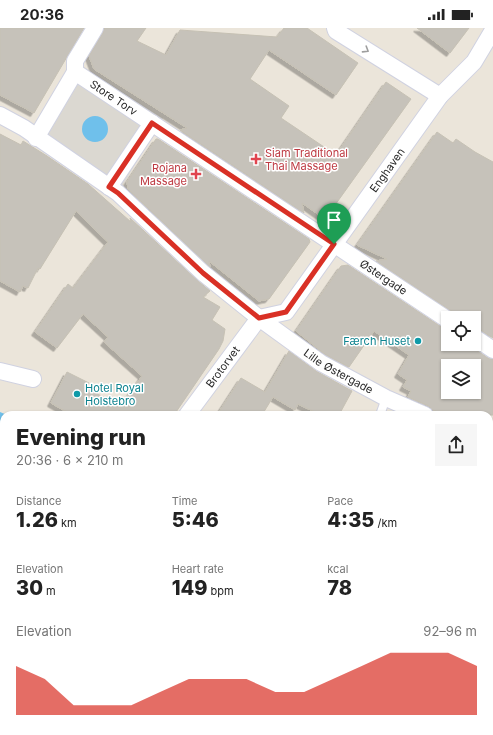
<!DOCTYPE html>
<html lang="en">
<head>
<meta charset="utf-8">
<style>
  body { margin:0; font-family:Inter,sans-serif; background:#f6f6f6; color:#222; height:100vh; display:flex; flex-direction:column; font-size:15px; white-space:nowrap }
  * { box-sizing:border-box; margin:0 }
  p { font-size:13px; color:#767676 }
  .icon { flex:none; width:22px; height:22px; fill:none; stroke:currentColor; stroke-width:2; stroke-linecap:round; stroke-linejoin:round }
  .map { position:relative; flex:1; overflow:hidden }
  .drawer { position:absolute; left:0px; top:383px; width:493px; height:324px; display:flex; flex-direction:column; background:#fff; border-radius:12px 12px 0 0; box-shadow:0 1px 3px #0004 }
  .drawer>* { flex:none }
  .fabs { position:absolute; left:441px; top:283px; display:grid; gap:8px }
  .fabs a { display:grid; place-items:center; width:40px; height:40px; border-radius:0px; background:#fff; box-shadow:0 1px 3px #0004; font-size:20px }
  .pin { position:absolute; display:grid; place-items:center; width:34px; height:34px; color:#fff; margin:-41px -17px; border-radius:50% 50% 50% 0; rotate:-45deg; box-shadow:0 0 4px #0007 }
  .pin .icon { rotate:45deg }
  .round { display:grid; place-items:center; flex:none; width:42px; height:42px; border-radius:0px; background:#f6f6f6 }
  .head { display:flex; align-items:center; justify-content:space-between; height:68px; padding:0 16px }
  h1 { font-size:22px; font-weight:800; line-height:30px }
  .stats { display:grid; grid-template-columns:repeat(3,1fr); gap:6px; height:68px; padding:4px 16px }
  .stats div { display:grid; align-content:center }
  .stats b { font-size:20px; font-weight:800 }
  .stats small { font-size:11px; font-weight:400 }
  .stats p { font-size:11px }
  .chart { height:112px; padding:8px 16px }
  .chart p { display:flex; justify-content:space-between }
  .chart svg { width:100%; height:72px; margin-top:4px; fill:#d93025; opacity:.7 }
  .status { display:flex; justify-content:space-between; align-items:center; height:28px; padding:0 20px; background:#fff; direction:ltr }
  .status svg { height:11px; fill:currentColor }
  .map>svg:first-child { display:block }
  .plaza { fill:#dbd8d1 }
  .water { fill:#6fc0eb }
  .building { fill:#c6c2ba; stroke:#c6c1b4; fill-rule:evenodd; filter:url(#shadow) }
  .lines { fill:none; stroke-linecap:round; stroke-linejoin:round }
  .lane-casing { stroke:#d0d2e1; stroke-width:10 }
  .street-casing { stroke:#d0d2e1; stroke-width:18 }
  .lane { stroke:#fff; stroke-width:8 }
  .street { stroke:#fff; stroke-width:16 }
  .oneway { stroke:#9e9e9e }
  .route-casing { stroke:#fff; stroke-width:8 }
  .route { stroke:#d93025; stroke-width:5 }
  .health-dot { fill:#e0444e; stroke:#fff; stroke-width:1.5 }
  .culture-dot { fill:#0f9aa8; stroke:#fff; stroke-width:1.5 }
  .labels { text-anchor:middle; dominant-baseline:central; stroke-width:3; stroke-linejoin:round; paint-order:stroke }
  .street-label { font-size:11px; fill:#282828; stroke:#fff }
  .health-label { font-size:11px; fill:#be3a42; stroke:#fff; text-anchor:start }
  .culture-label { font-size:11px; fill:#0d838f; stroke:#fff; text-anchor:end }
</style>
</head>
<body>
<div class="status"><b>20:36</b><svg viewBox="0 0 49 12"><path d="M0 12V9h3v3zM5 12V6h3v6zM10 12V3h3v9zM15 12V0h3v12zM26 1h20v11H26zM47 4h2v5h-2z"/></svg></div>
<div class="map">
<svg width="493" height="707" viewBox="0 0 493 707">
  <defs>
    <filter id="shadow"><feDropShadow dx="-3.5" dy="3.5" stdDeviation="0" flood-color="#0004"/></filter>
  </defs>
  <rect width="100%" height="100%" fill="#ebe5da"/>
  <path class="plaza" d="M72,33H75L163,90L118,165L32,107Z"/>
  <path class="water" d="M82 101a13 13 0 1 1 26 0a13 13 0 1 1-26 0Z
    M0,384L7,387H4V434L0,432Z
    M278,703H341L344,707H280Z"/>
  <path class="building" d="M0,0H84L34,85L0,67Z
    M104,0H146L137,13L166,27L180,2L277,9L284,0H307L358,35L336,67L269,22L250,51L289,78L281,90L336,127L386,54L411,71L325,191L302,175L304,185L180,102L187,100L94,41L89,28L103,5Z
    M417,0H469L450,25Z
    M437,104L453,115L456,111L475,124L493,134V310L479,301L474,300V290H457L453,284L376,233L387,231L357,217Z
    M0,106L21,117L23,113L47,128L88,156L131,194L130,190L197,252L210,263L203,269L220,279L212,292L225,301L223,313L219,321L174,387H72L51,375L67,344L89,355L86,359L120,379L142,348L104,314L108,309L83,286L57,320L35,304L68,256L73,260L108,214L76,183L40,241L38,240L28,260L23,258L20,264L0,253Z
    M156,111H158L309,211L310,214L269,271L259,273L209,233L210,239L128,161L127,154Z
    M348,237L443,300L448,301V316H468L488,330L493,331V387H444L433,382L429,378L408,369L411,363L403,359L407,352L398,346L409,327L374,303L349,339L326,327L296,303L341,238ZM448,338H474V364H448Z
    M289,323L316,343L352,363L339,387H321L298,376L295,382L273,369L262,387H217L241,350L265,364Z"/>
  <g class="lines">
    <defs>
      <path id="lane" d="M380,387L386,370"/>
      <g id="street">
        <path id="s1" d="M95,0L75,33V44L448,292"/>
        <path d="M335,0L336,3L440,68"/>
        <path id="s2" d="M0,87L24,100L118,165L203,245L259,290L321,335L386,370L425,387"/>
        <path d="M36,110L75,44"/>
        <path d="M109,159L152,95"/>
        <path id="s3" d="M259,290L286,284L440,68L474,34L493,2"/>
        <path d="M474,309L493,322"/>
        <path d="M0,343L33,351"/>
        <path id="s4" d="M187,387L259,290"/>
        <path d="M489,425L493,416"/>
        <path d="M489,512L493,511"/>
        <path d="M489,542L493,550"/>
        <path d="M0,660L4,652"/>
        <path d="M94,703L101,707"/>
      </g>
    </defs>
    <use href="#lane" class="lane-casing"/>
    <use href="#street" class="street-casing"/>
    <use href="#lane" class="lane"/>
    <use href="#street" class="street"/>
  </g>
  <defs><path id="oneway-chevron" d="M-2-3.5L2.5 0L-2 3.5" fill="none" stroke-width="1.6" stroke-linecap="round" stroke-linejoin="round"/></defs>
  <use class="oneway" href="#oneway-chevron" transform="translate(366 22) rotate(32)"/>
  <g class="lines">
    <defs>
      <path id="route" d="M152,95L334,216L286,284L259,290L203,245L118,165L109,159Z"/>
    </defs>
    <use href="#route" class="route-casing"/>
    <use href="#route" class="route"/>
  </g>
  <g class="health-dot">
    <path d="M254 125h4v4h4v4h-4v4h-4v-4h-4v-4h4z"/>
    <path d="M194 140h4v4h4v4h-4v4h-4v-4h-4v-4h4z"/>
  </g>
  <g class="culture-dot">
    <circle cx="418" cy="313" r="4"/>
    <circle cx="77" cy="366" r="4"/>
  </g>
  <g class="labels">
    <g class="street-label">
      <text stroke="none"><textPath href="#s1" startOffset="96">Store Torv</textPath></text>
      <text stroke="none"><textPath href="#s3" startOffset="202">Enghaven</textPath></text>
      <text stroke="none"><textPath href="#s1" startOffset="420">Østergade</textPath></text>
      <text stroke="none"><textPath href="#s4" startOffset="60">Brotorvet</textPath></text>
      <text stroke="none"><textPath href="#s2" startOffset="426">Lille Østergade</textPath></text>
    </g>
    <g class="health-label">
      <text x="265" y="125">Siam Traditional<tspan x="265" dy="13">Thai Massage</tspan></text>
      <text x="187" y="140" text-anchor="end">Rojana<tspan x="187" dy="13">Massage</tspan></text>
    </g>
    <g class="culture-label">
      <text x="410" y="313">Færch Huset</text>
      <text x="85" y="360" text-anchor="start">Hotel Royal<tspan x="85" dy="13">Holstebro</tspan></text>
    </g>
  </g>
</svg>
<div class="fabs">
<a><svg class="icon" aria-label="locate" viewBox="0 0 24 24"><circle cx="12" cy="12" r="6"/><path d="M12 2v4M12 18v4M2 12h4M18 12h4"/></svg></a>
<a><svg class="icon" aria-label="layers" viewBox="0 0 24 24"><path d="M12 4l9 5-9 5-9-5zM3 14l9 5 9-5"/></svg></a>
</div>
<div class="pin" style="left:334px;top:216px;background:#1e9e55"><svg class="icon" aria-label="arrive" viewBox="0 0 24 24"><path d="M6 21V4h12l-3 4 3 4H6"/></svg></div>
<section class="drawer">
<div class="head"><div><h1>Evening run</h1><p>20:36 · 6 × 210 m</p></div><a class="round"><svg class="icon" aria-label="share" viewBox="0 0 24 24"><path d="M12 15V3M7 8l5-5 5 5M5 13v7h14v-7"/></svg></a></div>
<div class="stats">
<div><p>Distance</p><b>1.26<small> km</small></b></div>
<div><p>Time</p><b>5:46</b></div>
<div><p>Pace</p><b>4:35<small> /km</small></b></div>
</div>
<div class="stats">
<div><p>Elevation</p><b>30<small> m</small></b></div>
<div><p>Heart rate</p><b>149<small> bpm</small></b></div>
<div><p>kcal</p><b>78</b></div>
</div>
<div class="chart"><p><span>Elevation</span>92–96 m</p>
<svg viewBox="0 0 160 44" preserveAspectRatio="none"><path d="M0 44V14L10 22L20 38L30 38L40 38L50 30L60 22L70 22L80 22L90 30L100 30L110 22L120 14L130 6L140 6L150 6L160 14V44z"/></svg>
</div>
</section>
</div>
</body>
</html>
